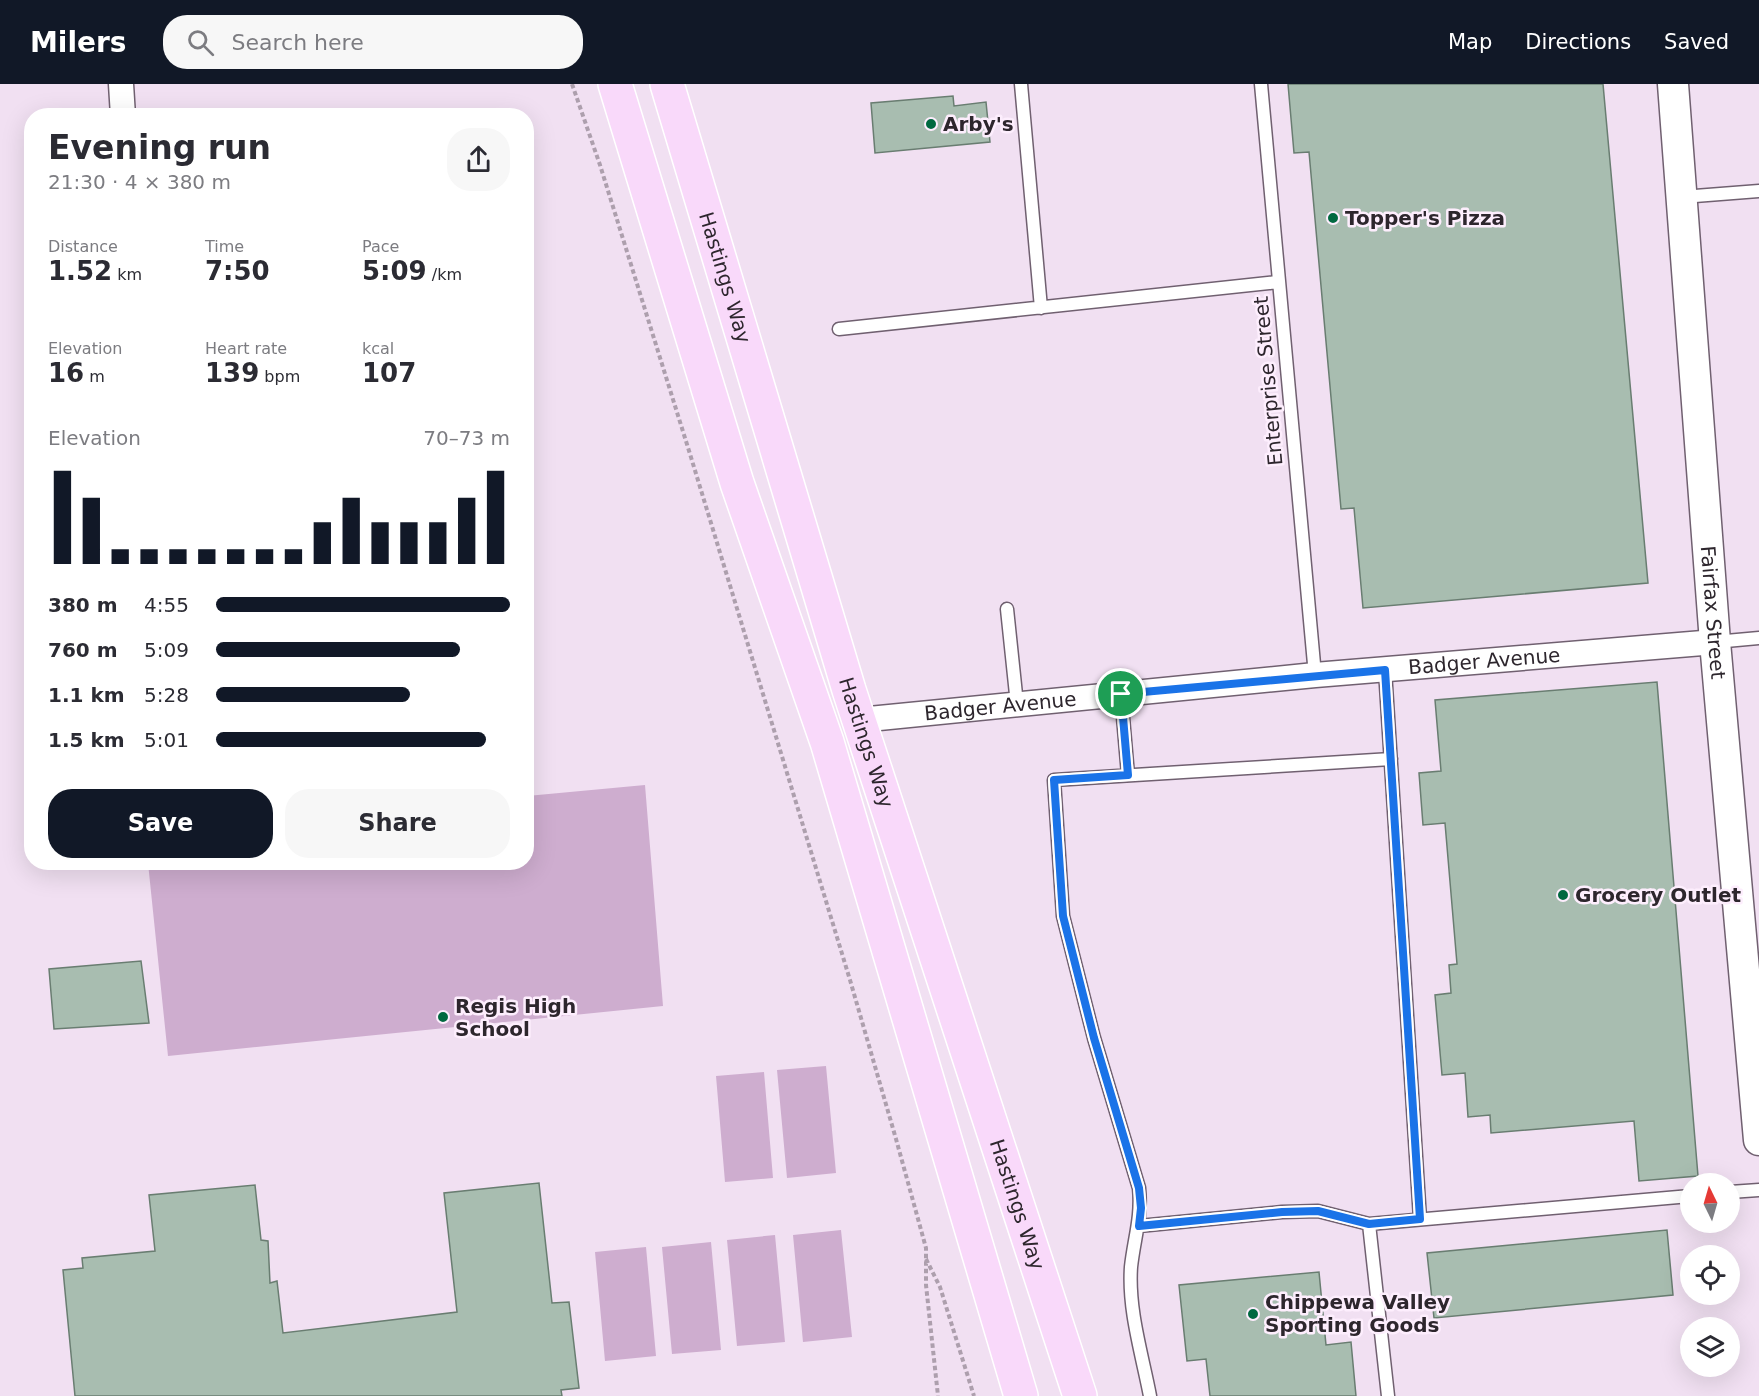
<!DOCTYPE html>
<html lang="en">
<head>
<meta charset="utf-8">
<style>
  body { margin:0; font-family:"DejaVu Sans",sans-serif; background:#f7f7f7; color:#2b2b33; height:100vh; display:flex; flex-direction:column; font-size:22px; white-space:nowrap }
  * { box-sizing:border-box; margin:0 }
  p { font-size:20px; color:#7c7c81 }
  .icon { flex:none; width:33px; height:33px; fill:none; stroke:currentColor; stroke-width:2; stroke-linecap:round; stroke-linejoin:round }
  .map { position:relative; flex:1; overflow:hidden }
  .side { position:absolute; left:24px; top:24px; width:510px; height:762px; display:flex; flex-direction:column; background:#fff; border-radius:24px; box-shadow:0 6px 24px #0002 }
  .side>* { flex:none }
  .needle { width:39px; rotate:355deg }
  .fabs { position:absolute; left:1680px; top:1089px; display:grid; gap:12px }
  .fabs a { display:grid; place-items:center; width:60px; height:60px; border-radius:50%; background:#fff; box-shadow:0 6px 24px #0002; font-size:30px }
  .pin { position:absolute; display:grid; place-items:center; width:51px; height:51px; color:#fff; margin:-26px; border:3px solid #fff; border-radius:50%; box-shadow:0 2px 6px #0007 }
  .round { display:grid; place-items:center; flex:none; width:63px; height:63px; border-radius:24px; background:#f7f7f7 }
  .headline { display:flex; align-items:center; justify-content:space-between; height:102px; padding:0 24px }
  h1 { font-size:33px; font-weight:600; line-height:45px }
  .figures { display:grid; grid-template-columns:repeat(3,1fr); gap:9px; height:102px; padding:6px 24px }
  .figures div { display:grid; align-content:center }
  .figures b { font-size:26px; font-weight:600 }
  .figures small { font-size:16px; font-weight:400 }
  .figures p { font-size:16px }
  .chart { height:168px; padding:12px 24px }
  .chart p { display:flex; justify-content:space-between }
  .chart svg { width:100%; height:108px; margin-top:6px; stroke:#111827; stroke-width:6 }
  .button { display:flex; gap:12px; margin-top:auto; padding:12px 24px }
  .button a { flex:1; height:69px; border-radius:24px; background:#111827; color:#fff; font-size:24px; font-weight:600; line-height:69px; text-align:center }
  .button a+a { background:#f7f7f7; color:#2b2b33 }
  ul { padding:0 24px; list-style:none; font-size:20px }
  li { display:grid; grid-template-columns:96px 72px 1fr; align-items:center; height:45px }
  li i { height:15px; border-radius:8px; background:#111827 }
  header { display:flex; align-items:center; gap:36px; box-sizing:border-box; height:84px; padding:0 30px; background:#111827; color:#fff }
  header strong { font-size:28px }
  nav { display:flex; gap:33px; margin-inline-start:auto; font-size:21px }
  .search { width:420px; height:54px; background:#f7f7f7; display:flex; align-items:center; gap:15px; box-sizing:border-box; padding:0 21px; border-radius:24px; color:#7c7c81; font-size:22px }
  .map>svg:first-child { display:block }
  .green { fill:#ceadcf }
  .building { fill:#a8bdb0; stroke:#697d71; stroke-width:1.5 }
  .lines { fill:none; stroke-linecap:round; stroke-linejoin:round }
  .service-casing { stroke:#706070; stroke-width:15 }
  .minor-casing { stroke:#706070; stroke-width:27 }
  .tertiary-casing { stroke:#706070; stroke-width:33 }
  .primary-casing { stroke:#fff; stroke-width:36 }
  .path { stroke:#ad9fad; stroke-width:4; stroke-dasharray:4.5 3; stroke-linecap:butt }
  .service { stroke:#fff; stroke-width:12 }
  .minor { stroke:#fff; stroke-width:24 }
  .tertiary { stroke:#fff; stroke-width:30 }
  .primary { stroke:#f9d9fa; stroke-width:33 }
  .route-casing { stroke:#fff; stroke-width:12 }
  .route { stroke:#1a73e8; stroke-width:8 }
  .poi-dot { fill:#006940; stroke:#fdeefd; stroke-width:2 }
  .labels { text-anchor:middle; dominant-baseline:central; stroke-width:5; stroke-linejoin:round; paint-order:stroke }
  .poi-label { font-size:20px; font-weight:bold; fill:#2d262d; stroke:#fdeefd; text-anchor:start }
  .street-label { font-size:20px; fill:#2d262d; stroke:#fdeefd }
</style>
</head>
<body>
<header>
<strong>Milers</strong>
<div class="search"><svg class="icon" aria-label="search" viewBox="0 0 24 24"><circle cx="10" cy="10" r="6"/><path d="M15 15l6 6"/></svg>Search here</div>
<nav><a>Map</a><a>Directions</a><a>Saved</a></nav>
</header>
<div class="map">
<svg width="1759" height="1312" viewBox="0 0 1759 1312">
  <rect width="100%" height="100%" fill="#f1e0f2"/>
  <path class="green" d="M645,701L663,922L168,972L148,779L526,778L527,712Z
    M826,982L836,1089L787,1094L777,986Z
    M764,988L773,1094L725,1098L716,992Z
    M841,1146L852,1253L803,1258L793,1151Z
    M775,1151L785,1258L737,1262L727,1156Z
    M711,1158L721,1266L672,1270L662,1163Z
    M646,1163L656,1272L605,1277L595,1168Z"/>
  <path class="building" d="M1288,0H1603L1648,499L1363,524L1354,424L1341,425L1309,68L1294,69Z
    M953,12L954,22L986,18L990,58L875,69L871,19Z
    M1657,598L1698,1092L1639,1097L1634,1037L1491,1049L1490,1031L1468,1033L1465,989L1442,991L1435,911L1451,909L1449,881L1457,880L1445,739L1423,741L1419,689L1441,687L1435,616Z
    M141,877L149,939L54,945L49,885Z
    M539,1099L552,1219L569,1218L579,1304L561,1306L562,1312H75L63,1186L83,1184L82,1174L155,1167L149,1111L255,1101L261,1156L268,1157L270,1199L277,1197L283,1249L457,1228L444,1109Z
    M1667,1146L1673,1211L1434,1234L1427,1169Z
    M1319,1188L1326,1261L1351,1258L1356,1312H1210L1206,1275L1187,1277L1179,1201Z"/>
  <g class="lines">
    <defs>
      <path id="service" d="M1021,0L1041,224
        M1261,0L1315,591
        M1682,113L1759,107
        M839,245L1278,198
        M1007,525L1017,620
        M1715,558L1759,554
        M1385,586L1420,1135
        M1121,610L1128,691
        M1730,1108L1759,1106
        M1369,1140L1388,1312
        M1139,1142L1282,1128L1318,1127L1369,1140L1690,1112
        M1150,1312C1142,1270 1128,1226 1131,1183C1134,1155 1142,1133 1139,1104L1094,954L1063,832L1054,696L1391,675"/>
      <g id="minor">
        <path d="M121,0L123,32"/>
        <path id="s1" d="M859,636L1315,591L1715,558"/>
      </g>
      <g id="tertiary">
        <path id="s2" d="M1673,0L1715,558L1759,1056"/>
      </g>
      <g id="primary">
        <path d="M615,0L737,399L827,658L1021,1312"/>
        <path id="s3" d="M667,0L849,606L1080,1312"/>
      </g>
    </defs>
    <use href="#service" class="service-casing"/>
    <use href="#minor" class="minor-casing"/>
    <use href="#tertiary" class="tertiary-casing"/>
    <use href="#primary" class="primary-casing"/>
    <path class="path" d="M572,0L600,81L690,370L850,896L896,1055L926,1164V1201L938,1312
      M926,1175L940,1203L974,1312"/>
    <use href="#service" class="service"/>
    <use href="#minor" class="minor"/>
    <use href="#tertiary" class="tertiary"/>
    <use href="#primary" class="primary"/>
  </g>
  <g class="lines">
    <defs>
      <path id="route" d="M1385,586L1420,1135L1369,1140L1318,1127L1282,1128L1139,1142L1141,1124L1139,1104L1094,954L1063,832L1054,696L1128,691L1121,610Z"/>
    </defs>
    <use href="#route" class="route-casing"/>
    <use href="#route" class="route"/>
  </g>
  <g class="poi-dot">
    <circle cx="931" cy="40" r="6"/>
    <circle cx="1333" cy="134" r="6"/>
    <circle cx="1563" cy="811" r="6"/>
    <circle cx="443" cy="933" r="6"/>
    <circle cx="1253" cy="1230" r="6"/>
  </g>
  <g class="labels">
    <g class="poi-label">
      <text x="943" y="40">Arby's</text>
      <text x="1345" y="134">Topper's Pizza</text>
      <text x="1575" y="811">Grocery Outlet</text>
      <text x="455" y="922">Regis High<tspan x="455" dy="23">School</tspan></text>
      <text x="1265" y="1218">Chippewa Valley<tspan x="1265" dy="23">Sporting Goods</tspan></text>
    </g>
    <g class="street-label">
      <text stroke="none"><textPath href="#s3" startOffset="202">Hastings Way</textPath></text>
      <text transform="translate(1268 297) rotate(-95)">Enterprise Street</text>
      <text stroke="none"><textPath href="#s2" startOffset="530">Fairfax Street</textPath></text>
      <text stroke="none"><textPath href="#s1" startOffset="628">Badger Avenue</textPath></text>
      <text stroke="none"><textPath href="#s1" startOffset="142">Badger Avenue</textPath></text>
      <text stroke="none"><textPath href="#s3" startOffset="688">Hastings Way</textPath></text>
      <text stroke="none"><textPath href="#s3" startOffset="1174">Hastings Way</textPath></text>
    </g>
  </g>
</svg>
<div class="fabs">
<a><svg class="needle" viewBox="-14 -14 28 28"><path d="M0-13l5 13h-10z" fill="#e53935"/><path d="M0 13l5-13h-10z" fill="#7c7c81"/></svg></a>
<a><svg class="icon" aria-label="locate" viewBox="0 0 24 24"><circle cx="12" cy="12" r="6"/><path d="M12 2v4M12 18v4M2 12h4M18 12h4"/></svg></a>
<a><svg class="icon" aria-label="layers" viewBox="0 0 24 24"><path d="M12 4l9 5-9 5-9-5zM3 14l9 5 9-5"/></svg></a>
</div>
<div class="pin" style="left:1121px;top:610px;background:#1e9e55"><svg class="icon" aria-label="arrive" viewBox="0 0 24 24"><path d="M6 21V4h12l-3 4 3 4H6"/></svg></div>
<section class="side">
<div class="headline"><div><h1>Evening run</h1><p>21:30 · 4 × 380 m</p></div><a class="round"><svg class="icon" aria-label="share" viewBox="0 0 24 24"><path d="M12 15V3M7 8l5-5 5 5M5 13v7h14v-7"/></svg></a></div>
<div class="figures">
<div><p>Distance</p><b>1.52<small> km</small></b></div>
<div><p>Time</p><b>7:50</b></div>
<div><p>Pace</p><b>5:09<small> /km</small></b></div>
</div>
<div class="figures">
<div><p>Elevation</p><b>16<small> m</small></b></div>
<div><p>Heart rate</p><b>139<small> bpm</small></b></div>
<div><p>kcal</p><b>107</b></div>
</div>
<div class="chart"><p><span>Elevation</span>70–73 m</p>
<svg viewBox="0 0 160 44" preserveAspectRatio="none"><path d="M5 44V6M15 44V17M25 44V38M35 44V38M45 44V38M55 44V38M65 44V38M75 44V38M85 44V38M95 44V27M105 44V17M115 44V27M125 44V27M135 44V27M145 44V17M155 44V6"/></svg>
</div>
<ul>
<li><b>380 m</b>4:55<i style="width:100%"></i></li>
<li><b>760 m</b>5:09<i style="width:83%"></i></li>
<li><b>1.1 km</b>5:28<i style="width:66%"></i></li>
<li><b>1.5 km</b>5:01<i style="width:92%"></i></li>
</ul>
<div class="button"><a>Save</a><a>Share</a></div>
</section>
</div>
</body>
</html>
